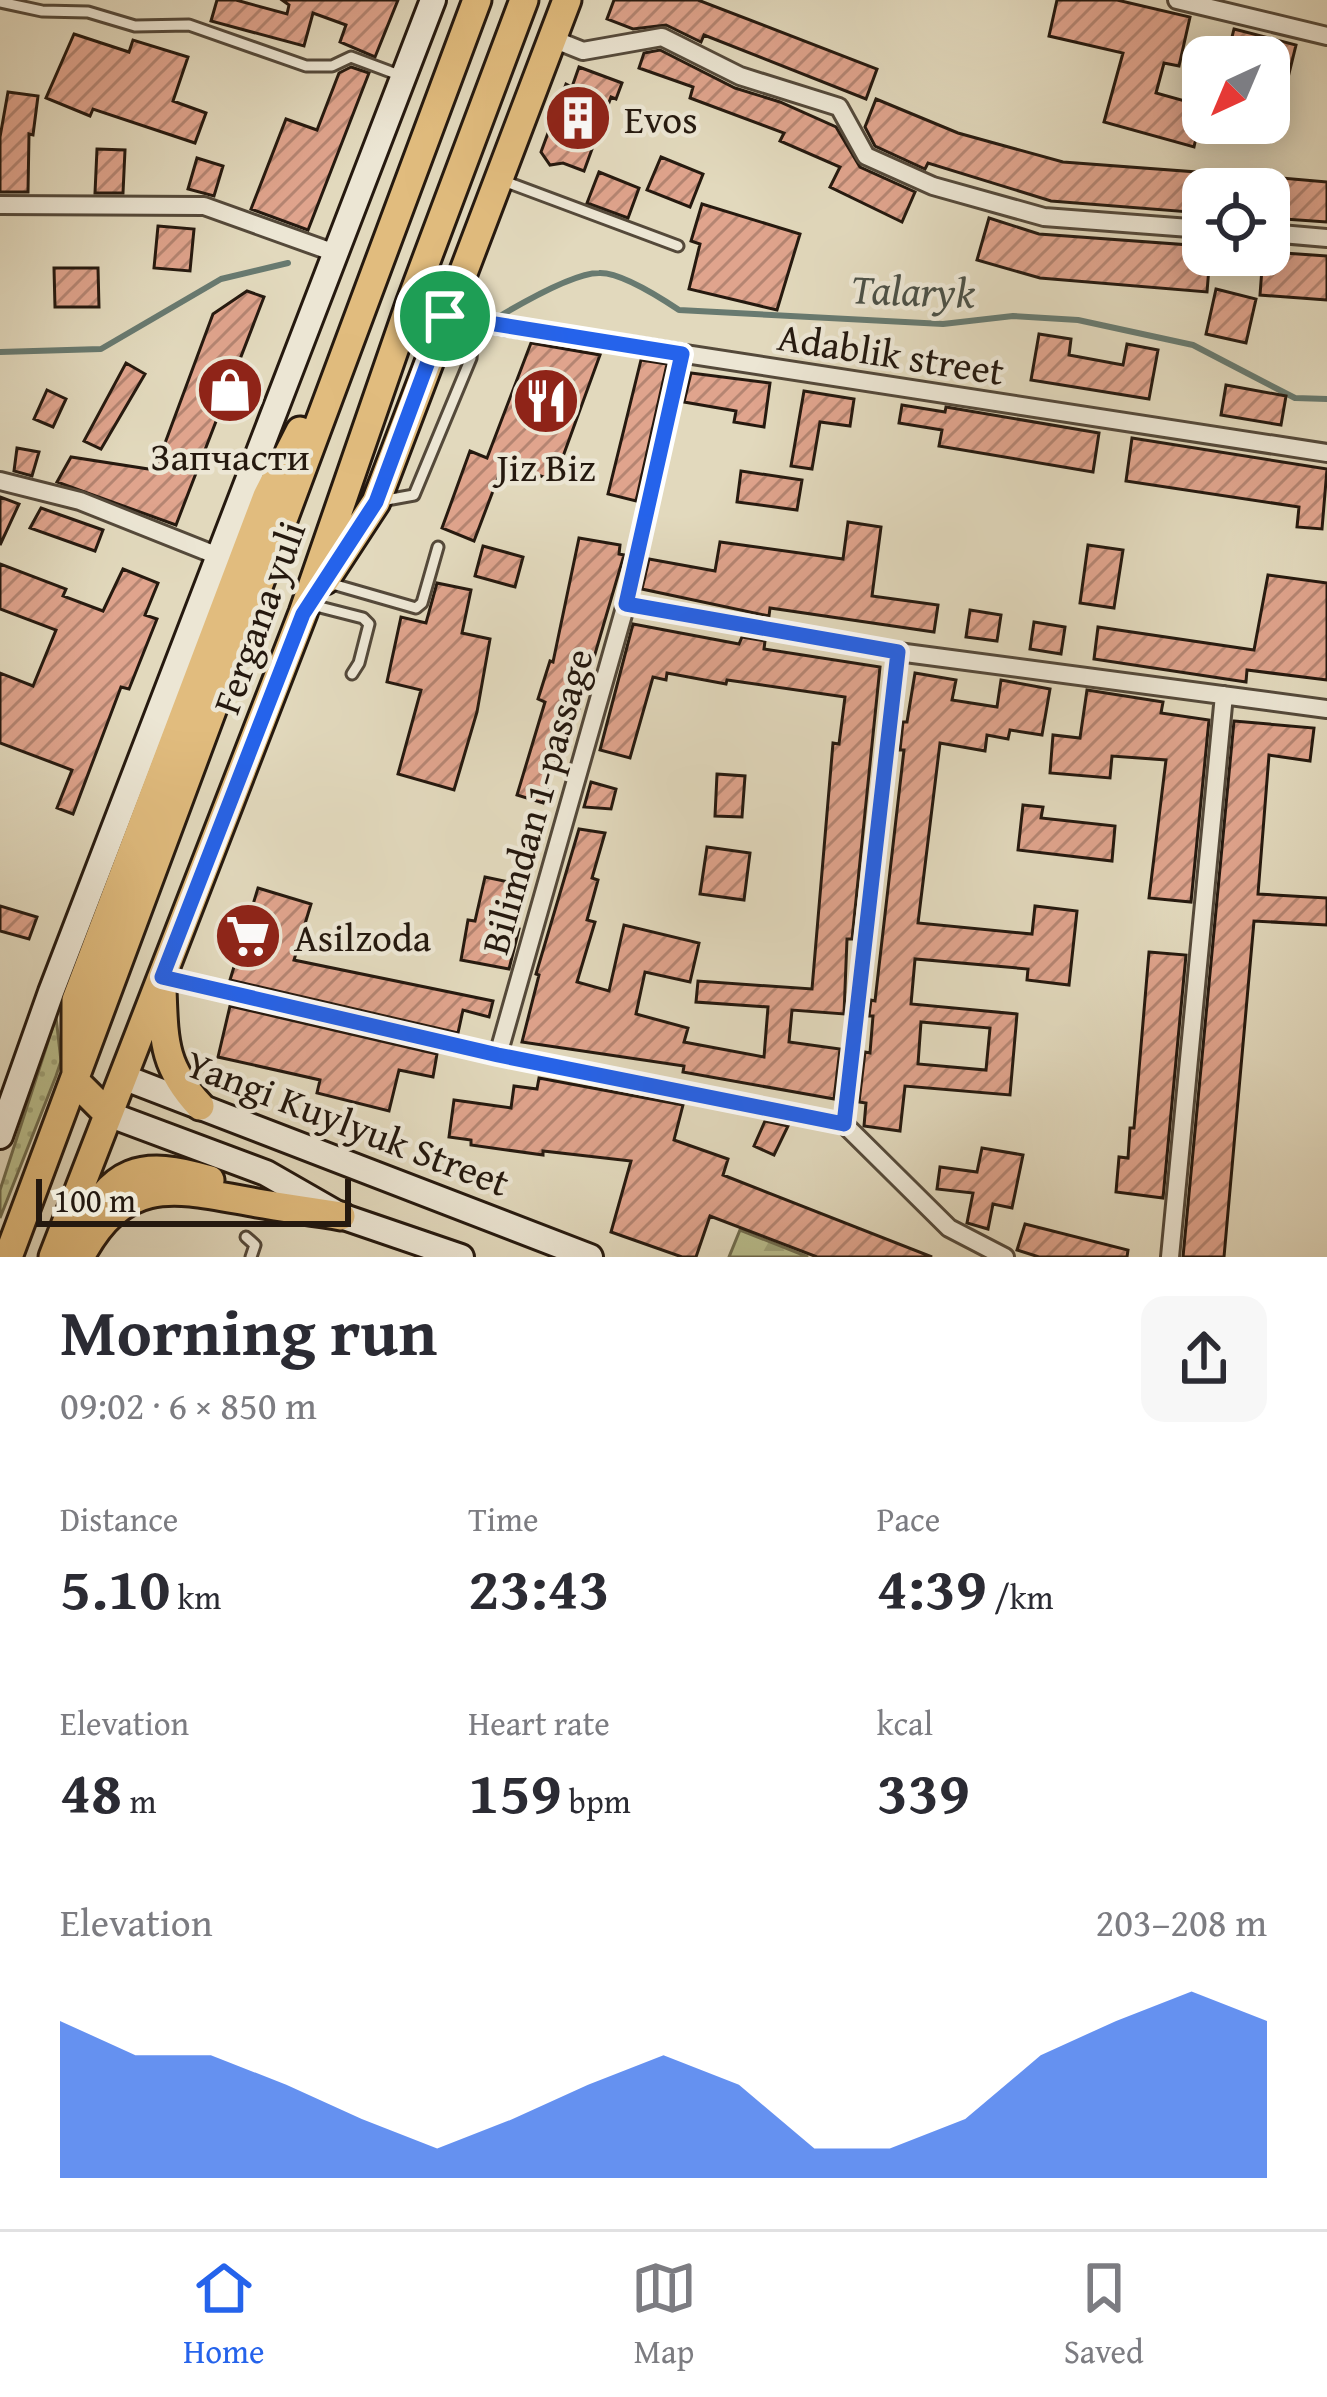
<!DOCTYPE html>
<html lang="en">
<head>
<meta charset="utf-8">
<style>
  body { margin:0; font-family:"Gentium Book Plus",serif; background:#f7f7f7; color:#2b2b33; height:100vh; display:flex; flex-direction:column; font-size:45px; white-space:nowrap }
  * { box-sizing:border-box; margin:0 }
  p { font-size:39px; color:#7c7c81 }
  .icon { flex:none; width:66px; height:66px; fill:none; stroke:currentColor; stroke-width:2; stroke-linecap:round; stroke-linejoin:round }
  .map { position:relative; height:1257px; overflow:hidden }
  .details { display:flex; flex-direction:column; background:#fff; flex:1 }
  .details>* { flex:none }
  .needle { width:78px; rotate:224deg }
  .buttons { position:absolute; left:1182px; top:36px; display:grid; gap:24px }
  .buttons a { display:grid; place-items:center; width:108px; height:108px; border-radius:24px; background:#fff; box-shadow:0 6px 30px #0003; font-size:60px }
  .scale { position:absolute; left:36px; bottom:30px; width:315px; box-sizing:border-box; padding-left:12px; border:6px solid #25190f; border-top:0; font-size:33px; line-height:42px; white-space:nowrap; color:#25190f; -webkit-text-stroke:9px #ece6d4; paint-order:stroke }
  .pin { position:absolute; display:grid; place-items:center; width:102px; height:102px; color:#fff; margin:-51px; border:6px solid #fff; border-radius:50%; box-shadow:0 3px 12px #0007 }
  .round { display:grid; place-items:center; flex:none; width:126px; height:126px; border-radius:24px; background:#f7f7f7 }
  .head { display:flex; align-items:center; justify-content:space-between; height:204px; padding:0 60px }
  h1 { font-size:66px; font-weight:700; line-height:90px }
  .metrics { display:grid; grid-template-columns:repeat(3,1fr); gap:18px; height:204px; padding:12px 60px }
  .metrics div { display:grid; align-content:center }
  .metrics b { font-size:60px; font-weight:700 }
  .metrics small { font-size:33px; font-weight:400 }
  .metrics p { font-size:33px }
  .chart { height:336px; padding:24px 60px }
  .chart p { display:flex; justify-content:space-between }
  .chart svg { width:100%; height:216px; margin-top:12px; fill:#2563eb; opacity:.7 }
  .tabs { display:flex; justify-content:space-around; align-items:center; height:168px; border-top:3px solid #e1e1e2; background:#fff; font-size:33px; color:#7c7c81 }
  .tabs a { display:grid; justify-items:center; gap:6px }
  .tabs .active { color:#2563eb }
  .map>svg:first-child { display:block }
  .grass { fill:url(#grass-dots); stroke:#6f6c4e; stroke-width:3 }
  .forest { fill:url(#forest-firs); stroke:#6f6c4e; stroke-width:3 }
  .lines { fill:none; stroke-linecap:round; stroke-linejoin:round }
  .stream { stroke:#687a70; stroke-width:6 }
  .building { fill:url(#building-hatch); stroke:#25190f; stroke-width:3; fill-rule:evenodd }
  .lane-casing { stroke:#54493a; stroke-width:15 }
  .street-casing { stroke:#54493a; stroke-width:22 }
  .secondary-casing { stroke:#25190f; stroke-width:30 }
  .primary-casing { stroke:#25190f; stroke-width:33 }
  .lane { stroke:#ece6d4; stroke-width:9 }
  .street { stroke:#ece6d4; stroke-width:16 }
  .secondary { stroke:#ece6d4; stroke-width:24 }
  .primary { stroke:#e1bc7e; stroke-width:27 }
  .route-casing { stroke:#fff; stroke-width:24 }
  .route { stroke:#2563eb; stroke-width:15 }
  .labels { text-anchor:middle; dominant-baseline:central; stroke-width:9; stroke-linejoin:round; paint-order:stroke }
  .poi-label { font-size:39px; fill:#25190f; stroke:#ece6d4; text-anchor:start }
  .street-label { font-size:39px; fill:#25190f; stroke:#ece6d4 }
  .water-label { font-size:42px; font-style:italic; fill:#4c5147; stroke:#ece6d4 }
</style>
</head>
<body>
<div class="map">
<svg width="1327" height="1257" viewBox="0 0 1327 1257">
  <defs>
    <pattern id="grass-dots" width="8" height="8" patternUnits="userSpaceOnUse" patternTransform="scale(3)"><rect width="8" height="8" fill="#b9be8d"/><path d="M2 2h.1M6 6h.1" fill="none" stroke="#9fa378" stroke-width="1.8" stroke-linecap="round"/></pattern>
    <pattern id="forest-firs" width="22" height="20" patternUnits="userSpaceOnUse" patternTransform="scale(3)"><rect width="22" height="20" fill="#b9be8d"/><path d="M5 1l3.5 6h-7zM16 11l3.5 6h-7z" fill="#9fa378"/></pattern>
    <pattern id="building-hatch" width="6" height="6" patternUnits="userSpaceOnUse" patternTransform="scale(3)"><rect width="6" height="6" fill="#e0a48d"/><path d="M-1 1l2-2M0 6l6-6M5 7l2-2" fill="none" stroke="#b58572"/></pattern>
  </defs>
  <rect width="100%" height="100%" fill="#e2d9bd"/>
  <filter id="stains"><feTurbulence type="fractalNoise" baseFrequency=".00167" numOctaves="4"/><feColorMatrix values="0 0 0 0 .2 0 0 0 0 .09 0 0 0 0 .02 0 0 0 .5 -.17"/></filter>
  <radialGradient id="worn" r=".72"><stop offset=".6" stop-color="#630" stop-opacity="0"/><stop offset="1" stop-color="#630" stop-opacity=".3"/></radialGradient>
  <path class="grass" d="M56,1017L61,1061L56,1076L0,1218V1190Z"/>
  <path class="forest" d="M740,1230L808,1257H729Z"/>
  <g class="lines">
    <path class="stream" d="M500,316C522,303 574,273 599,273C621,272 661,298 679,310L943,324L1013,316L1078,320L1193,345L1295,398L1327,399
      M0,352L101,349L221,279L288,263"/>
  </g>
  <path class="building" d="M217,0H236L287,14L289,5L282,0H398L375,57L340,42L346,25L313,13L304,46L211,21Z
    M614,0H698L877,69L866,99L704,35L701,42L666,25L633,29L607,19Z
    M1057,0H1117L1190,17L1179,66L1164,63L1156,93L1203,106L1194,147L1104,122L1123,53L1049,36Z
    M1234,29L1296,45L1284,94L1269,90V57H1227Z
    M74,34L129,52L133,40L188,57L173,101L206,113L195,143L93,109L90,116L46,98Z
    M660,50L735,88L780,102L836,127L860,167L915,192L902,222L830,187L840,167L780,141L784,133L690,98L693,87L639,68L644,53Z
    M351,67L369,73L308,230L251,209L286,119L317,130L339,73Z
    M579,67L622,83L616,99L611,97L584,171L563,163L550,165L541,152L566,84L572,87Z
    M8,92L38,96L33,135L29,134L28,192H0V137Z
    M876,99L958,133L1063,162L1250,176L1249,189H1203L1202,213L1051,201L928,163L925,169L875,146L865,127Z
    M97,149L125,150L123,193H95Z
    M661,157L703,174L690,207L647,190Z
    M197,158L223,166L214,196L188,189Z
    M599,172L639,188L628,218L587,203Z
    M1269,177L1327,182V222L1269,218Z
    M702,204L800,234L777,310L689,289L700,244L691,241Z
    M989,218L1039,234L1203,246V255H1210L1207,292L1040,278L977,260Z
    M158,226L194,229L190,271L154,268Z
    M1269,252L1327,256V300L1260,295L1263,255Z
    M54,268H98L99,307H55Z
    M1216,289L1256,299L1246,343L1206,334Z
    M247,291L264,297L176,525L57,482L71,457L155,470L213,314Z
    M1039,334L1071,339L1069,355L1123,365L1127,344L1158,350L1149,399L1031,380Z
    M531,343L600,355L554,481L504,462L474,541L442,528L470,451L487,458Z
    M641,360L667,364L636,501L608,494Z
    M126,363L145,374L101,449L84,441Z
    M691,373L770,383L764,427L734,422L736,411L684,402Z
    M1226,385L1286,396L1281,425L1221,415Z
    M47,390L66,399L53,427L34,419Z
    M804,391L854,399L850,426L820,422L812,469L791,466Z
    M902,405L945,412L946,407L1099,433L1093,472L939,446L942,430L899,423Z
    M1132,438L1327,469L1322,529L1297,527L1299,507L1126,481Z
    M17,448L39,452L32,476L14,471Z
    M741,471L802,480L797,510L737,502Z
    M0,497L19,504L0,545Z
    M41,508L103,530L95,551L30,528Z
    M848,522L881,527L872,596L938,605L934,632L770,608L769,616L642,589L649,559L715,571L720,542L843,559Z
    M579,538L620,545L619,554L624,555L578,712L572,710L543,803L517,795L545,702L538,699L550,661L553,662Z
    M1088,545L1123,550L1114,608L1080,603Z
    M483,546L523,557L515,587L475,576Z
    M0,564L66,589L63,596L103,611L123,569L158,583L145,615L157,619L129,689L121,687L73,814L57,808L72,770L0,743V673L33,686L56,630L0,609Z
    M1268,575L1327,583V680L1247,670L1246,682L1094,659L1098,627L1254,650Z
    M437,583L471,590L462,633L490,639L477,712L454,790L398,774L421,690L387,682L401,617L426,623Z
    M970,610L1001,615L997,641L966,637Z
    M1034,622L1065,627L1061,654L1030,649Z
    M633,624L739,644L742,637L765,641L764,649L880,667L852,939H847L844,1014L792,1010L789,1042L840,1049L834,1099L683,1072L684,1066L522,1042L539,975L536,974L579,829L605,833L592,878L598,880L587,920L595,922L577,982L609,991L624,925L699,943L690,982L645,972L636,1014L688,1028L684,1042L764,1057L768,1007L696,1002L698,981L812,989L833,743L839,744L845,697L727,680L726,684L667,673L666,680L653,677L630,758L600,750Z
    M915,673L956,680L952,700L997,707L1001,680L1050,689L1042,735L1010,730L1008,739L987,735L985,751L940,743L918,923L1032,934L1035,906L1077,911L1069,985L1027,980L1028,969L915,959L911,1004L1017,1014L1010,1095L905,1086L900,1131L864,1126L866,1103L859,1102L865,1052L870,1053L873,1016H869L871,1000L875,1001L904,750H900L903,722H907ZM921,1022L990,1028L986,1070L918,1064Z
    M1087,690L1163,702L1161,713L1209,720L1191,902L1149,898L1166,760L1112,756L1110,778L1050,773L1053,735L1080,738Z
    M1234,721L1314,728L1310,761L1269,755L1258,894L1327,898V925L1254,921L1224,1257H1183Z
    M717,774L745,776L742,817L715,816Z
    M591,782L616,789L611,809L584,807Z
    M1023,805L1043,807L1041,818L1115,826L1112,861L1018,850Z
    M707,847L750,853L744,900L700,894Z
    M485,877L514,883L504,927L519,929L509,969L461,960L468,920L475,921Z
    M258,888L311,904L294,960L493,1001L489,1017L463,1010L458,1033L230,980Z
    M0,906L37,917L29,939L0,931Z
    M1149,952L1186,955L1163,1198L1116,1192L1119,1157L1128,1158L1130,1128H1134Z
    M230,1006L437,1054L433,1077L399,1070L389,1111L317,1093L320,1080L218,1057Z
    M539,1078L683,1105L674,1140L728,1159L723,1175L932,1257H817L710,1216L696,1257H682L611,1232L631,1161L543,1151V1155L471,1145V1140L449,1137L454,1100L511,1108L514,1086L537,1089Z
    M765,1121L788,1126L774,1155L754,1146Z
    M982,1148L1023,1155L1012,1208L993,1204L988,1229L967,1223L973,1193L937,1189L940,1167L977,1172Z
    M1025,1224L1128,1250L1127,1257H1039L1017,1250Z"/>
  <g class="lines">
    <defs>
      <path id="lane" d="M0,2L42,11L88,12L135,26L189,25L306,66H332L351,57L399,75
        M501,180L678,246
        M381,501L414,495L471,358L474,323
        M329,583L416,608L422,603L438,547
        M312,605L363,618L369,624L359,663L352,674
        M246,1237L255,1245L251,1257"/>
      <path id="street" d="M1177,0L1327,36
        M553,39L583,51L662,37L740,76L839,107L866,156L933,186L1044,217L1203,229
        M0,205L204,206L338,254
        M1269,233L1327,238
        M445,317L1327,453
        M0,481L80,501L218,556
        M626,604L898,652L1327,709
        M162,977L498,1055L844,1124L949,1228L1005,1257
        M498,1055L626,604L682,354
        M844,1124L898,652
        M1170,1257L1224,695"/>
      <path id="secondary" d="M123,1077L590,1257
        M108,1114L266,1173L341,1216L461,1257
        M0,1136L51,992L433,0"/>
      <path id="primary" d="M325,580L376,502L567,0
        M162,989C164,1041 163,1066 200,1106
        M108,1114L76,1082V1000L267,496L300,431
        M80,1237C110,1168 141,1159 210,1180
        M8,1257L477,0
        M53,1257L303,613L411,301L524,0
        M80,1257C126,1171 178,1189 257,1203C285,1208 313,1211 341,1216"/>
    </defs>
    <use href="#lane" class="lane-casing"/>
    <use href="#street" class="street-casing"/>
    <use href="#secondary" class="secondary-casing"/>
    <use href="#primary" class="primary-casing"/>
    <use href="#lane" class="lane"/>
    <use href="#street" class="street"/>
    <use href="#secondary" class="secondary"/>
    <use href="#primary" class="primary"/>
  </g>
  <g class="lines">
    <defs>
      <path id="route" d="M445,316L682,354L626,604L898,652L844,1124L498,1055L162,977L303,614L376,502Z"/>
    </defs>
    <use href="#route" class="route-casing"/>
    <use href="#route" class="route"/>
  </g>
  <defs>
    <symbol id="building-disc" viewBox="-11 -11 22 22"><circle r="9.5" fill="#8f2418" stroke="#ece6d4"/><path d="M-4-6H4V6H1V3H-1V6H-4ZM-2.5-4.3h1.7v1.8h-1.7ZM.8-4.3h1.7v1.8H.8ZM-2.5-1h1.7V.8h-1.7ZM.8-1h1.7V.8H.8Z" fill="#fff"/></symbol>
    <symbol id="shop-disc" viewBox="-11 -11 22 22"><circle r="9.5" fill="#8f2418" stroke="#ece6d4"/><path d="M-5-2.5h2.3a2.7 3.5 0 0 1 5.4 0H5L5.5 6h-11ZM-1.5-2.5h3a1.5 2.3 0 0 0-3 0Z" fill="#fff"/></symbol>
    <symbol id="restaurant-disc" viewBox="-11 -11 22 22"><circle r="9.5" fill="#8f2418" stroke="#ece6d4"/><path d="M-5-6h1v4h1v-4h1v4h1v-4h1v5L-1.5 .5V6h-2V.5L-5-1ZM5-6V6H3V1.5H1.5Q1.5-4 5-6Z" fill="#fff"/></symbol>
    <symbol id="supermarket-disc" viewBox="-11 -11 22 22"><circle r="9.5" fill="#8f2418" stroke="#ece6d4"/><path d="M-6-5.5h2.5l.6 2H6L4.5 2H-2.5L-4.4-4H-6ZM-1.5 3.2a1.3 1.3 0 1 0 .1 0ZM3 3.2a1.3 1.3 0 1 0 .1 0Z" fill="#fff"/></symbol>
  </defs>
  <g fill-rule="evenodd">
    <use href="#building-disc" x="540" y="80" width="76" height="76"/>
    <use href="#shop-disc" x="192" y="352" width="76" height="76"/>
    <use href="#restaurant-disc" x="508" y="363" width="76" height="76"/>
    <use href="#supermarket-disc" x="210" y="898" width="76" height="76"/>
  </g>
  <g class="labels">
    <g class="poi-label">
      <text x="624" y="118">Evos</text>
      <text x="230" y="455" text-anchor="middle">Запчасти</text>
      <text x="546" y="466" text-anchor="middle">Jiz Biz</text>
      <text x="294" y="936">Asilzoda</text>
    </g>
    <g class="street-label">
      <text transform="translate(891 353) rotate(9)">Adablik street</text>
      <text transform="translate(258 617) rotate(-70)">Fergana yuli</text>
      <text transform="translate(536 801) rotate(-74)">Bilimdan 1-passage</text>
      <text transform="translate(348 1122) rotate(21)">Yangi Kuylyuk Street</text>
    </g>
    <g class="water-label">
      <text transform="translate(913 290) rotate(2)">Talaryk</text>
    </g>
  </g>
  <rect width="100%" height="100%" filter="url(#stains)"/>
  <rect width="100%" height="100%" fill="url(#worn)"/>
</svg>
<div class="buttons">
<a><svg class="needle" viewBox="-14 -14 28 28"><path d="M0-13l5 13h-10z" fill="#e53935"/><path d="M0 13l5-13h-10z" fill="#7c7c81"/></svg></a>
<a><svg class="icon" aria-label="locate" viewBox="0 0 24 24"><circle cx="12" cy="12" r="6"/><path d="M12 2v4M12 18v4M2 12h4M18 12h4"/></svg></a>
</div>
<div class="scale">100 m</div>
<div class="pin" style="left:445px;top:316px;background:#1e9e55"><svg class="icon" aria-label="arrive" viewBox="0 0 24 24"><path d="M6 21V4h12l-3 4 3 4H6"/></svg></div>
</div>
<section class="details">
<div class="head"><div><h1>Morning run</h1><p>09:02 · 6 × 850 m</p></div><a class="round"><svg class="icon" aria-label="share" viewBox="0 0 24 24"><path d="M12 15V3M7 8l5-5 5 5M5 13v7h14v-7"/></svg></a></div>
<div class="metrics">
<div><p>Distance</p><b>5.10<small> km</small></b></div>
<div><p>Time</p><b>23:43</b></div>
<div><p>Pace</p><b>4:39<small> /km</small></b></div>
</div>
<div class="metrics">
<div><p>Elevation</p><b>48<small> m</small></b></div>
<div><p>Heart rate</p><b>159<small> bpm</small></b></div>
<div><p>kcal</p><b>339</b></div>
</div>
<div class="chart"><p><span>Elevation</span>203–208 m</p>
<svg viewBox="0 0 160 44" preserveAspectRatio="none"><path d="M0 44V12L10 19L20 19L30 25L40 32L50 38L60 32L70 25L80 19L90 25L100 38L110 38L120 32L130 19L140 12L150 6L160 12V44z"/></svg>
</div>
</section>
<nav class="tabs">
<a class="active"><svg class="icon" aria-label="home" viewBox="0 0 24 24"><path d="M3 11l9-7 9 7M6 9v11h12V9"/></svg>Home</a>
<a><svg class="icon" aria-label="map" viewBox="0 0 24 24"><path d="M3 6l6-2 6 2 6-2v14l-6 2-6-2-6 2zM9 4v14M15 6v14"/></svg>Map</a>
<a><svg class="icon" aria-label="saved" viewBox="0 0 24 24"><path d="M7 4h10v16l-5-4-5 4z"/></svg>Saved</a>
</nav>
</body>
</html>
